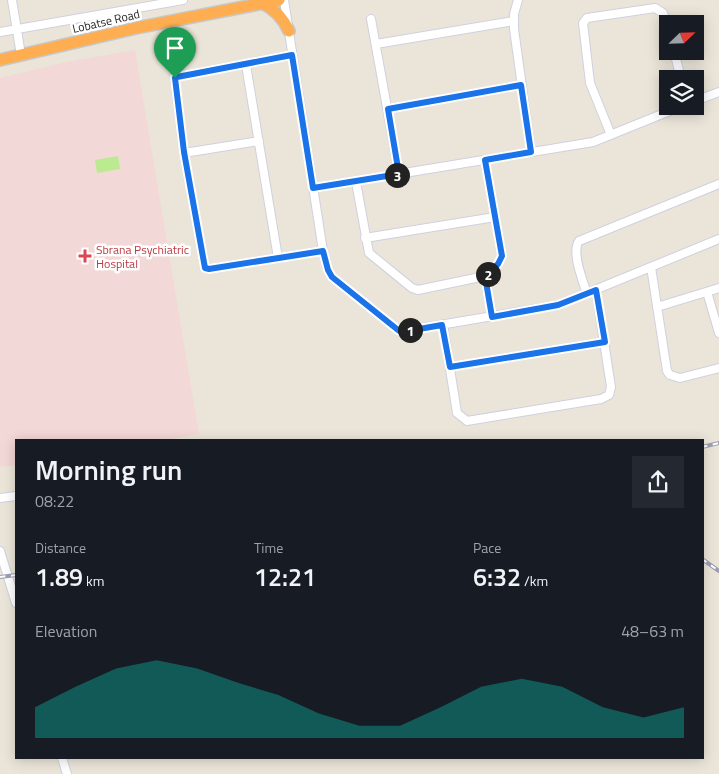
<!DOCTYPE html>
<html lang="en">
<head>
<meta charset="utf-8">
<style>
  body { margin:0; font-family:"Titillium Web",sans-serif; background:#242831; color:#f1f3f6; height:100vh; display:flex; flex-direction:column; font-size:19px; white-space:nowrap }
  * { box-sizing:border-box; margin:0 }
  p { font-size:16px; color:#9ea1a6 }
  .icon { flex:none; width:28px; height:28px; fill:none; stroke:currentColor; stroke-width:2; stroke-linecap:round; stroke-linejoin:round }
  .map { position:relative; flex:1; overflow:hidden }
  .panel { position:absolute; left:15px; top:439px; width:689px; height:320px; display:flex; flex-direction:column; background:#171b24; border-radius:0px; box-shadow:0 2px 12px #0003 }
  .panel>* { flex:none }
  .needle { width:32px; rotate:67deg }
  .controls { position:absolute; left:659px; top:15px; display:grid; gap:10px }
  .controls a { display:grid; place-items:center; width:45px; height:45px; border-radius:0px; background:#171b24; box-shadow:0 2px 12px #0003; font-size:25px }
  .pin { position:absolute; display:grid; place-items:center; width:42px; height:42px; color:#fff; margin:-51px -21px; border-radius:50% 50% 50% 0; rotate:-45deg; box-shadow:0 0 5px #0007 }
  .pin .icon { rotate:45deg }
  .km { position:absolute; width:25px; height:25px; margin:-12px; border-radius:50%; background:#222; color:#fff; font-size:14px; line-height:25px; text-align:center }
  .round { display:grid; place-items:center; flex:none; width:52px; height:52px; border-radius:0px; background:#242831 }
  .head { display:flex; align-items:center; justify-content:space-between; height:85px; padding:0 20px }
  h1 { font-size:28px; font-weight:600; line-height:38px }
  .stats { display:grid; grid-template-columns:repeat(3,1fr); gap:8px; height:85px; padding:5px 20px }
  .stats div { display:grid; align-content:center }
  .stats b { font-size:25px; font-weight:600 }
  .stats small { font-size:14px; font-weight:400 }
  .stats p { font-size:14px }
  .chart { height:140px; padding:10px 20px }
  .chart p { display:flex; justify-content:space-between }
  .chart svg { width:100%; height:90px; margin-top:5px; fill:#0f766e; opacity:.7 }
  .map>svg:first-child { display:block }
  .medical { fill:#f2d8d6 }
  .pitch { fill:#bbea91 }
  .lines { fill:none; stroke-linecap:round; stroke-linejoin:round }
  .minor-casing { stroke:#cfd0e1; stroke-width:10 }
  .highway-casing { stroke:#c7c7c7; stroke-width:14 }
  .minor { stroke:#fff; stroke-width:8 }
  .highway { stroke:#feae51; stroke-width:11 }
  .rail-casing { stroke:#9d9eb3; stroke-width:4 }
  .rail { stroke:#fff; stroke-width:2; stroke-dasharray:5.5; stroke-linecap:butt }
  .route-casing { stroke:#fff; stroke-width:10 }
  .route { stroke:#1a73e8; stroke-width:6 }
  .health-dot { fill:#e0444e; stroke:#fff; stroke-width:2 }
  .labels { text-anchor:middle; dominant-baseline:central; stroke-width:5; stroke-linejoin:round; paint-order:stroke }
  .street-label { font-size:12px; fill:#282828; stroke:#fff }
  .health-label { font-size:12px; fill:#be3a42; stroke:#fff; text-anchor:start }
</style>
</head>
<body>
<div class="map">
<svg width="719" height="774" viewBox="0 0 719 774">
  <rect width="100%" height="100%" fill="#ebe5d9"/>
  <path class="medical" d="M135,50L199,434L165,440H16V465L0,467V78L66,62Z"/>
  <path class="pitch" d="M118,156L120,169L97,173L95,160Z"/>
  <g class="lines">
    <defs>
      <path id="minor" d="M12,0L21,55
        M284,0L323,251L328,270L332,277L398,330L404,331L558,305L719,239
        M518,0L514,14V29L531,152
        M371,19L399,174
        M0,32L183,0
        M376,44L514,21
        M674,51L681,79
        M292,55L176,77L175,81L184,153L205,268L209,269L323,251
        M246,65L278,258
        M695,101L719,92
        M388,109L521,85
        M611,135L590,83L583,23L587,18L655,8L663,13L668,25
        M184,153L259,141
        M356,182L369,253L412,288L418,290L485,276L498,264L502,256L485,160
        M313,188L593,142L682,106
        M365,238L495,217
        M651,267L667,371L670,375L680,378L719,368
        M485,276L492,317
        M707,292L719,333
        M587,294C583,281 571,252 579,241L719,184
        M657,307L719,288
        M443,325L457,413L467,421L601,399L609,395L611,387L596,290
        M450,367L605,342
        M0,498L16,496
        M0,551L16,603
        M62,758L67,774"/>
      <path id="highway" d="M262,3C275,9 283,18 289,31
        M0,60L136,28L279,0"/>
    </defs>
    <use href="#minor" class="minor-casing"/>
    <use href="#highway" class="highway-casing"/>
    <use href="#minor" class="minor"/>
    <use href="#highway" class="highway"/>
    <defs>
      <path id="rail" d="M702,447L719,443
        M702,559L719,571
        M0,577L16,575"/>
    </defs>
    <use href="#rail" class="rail-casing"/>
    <use href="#rail" class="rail"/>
  </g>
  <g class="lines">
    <defs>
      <path id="route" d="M292,55L313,188L399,174L388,109L521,85L531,152L485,160L502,256L498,264L485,276L492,317L558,305L596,290L605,342L450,367L442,325L402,332L398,330L332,277L328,270L323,251L209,269L205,268L184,152L175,78L177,77Z"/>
    </defs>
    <use href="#route" class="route-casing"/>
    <use href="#route" class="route"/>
  </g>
  <path class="health-dot" d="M82.5 248.5h5v5h5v5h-5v5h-5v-5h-5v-5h5z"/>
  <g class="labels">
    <g class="street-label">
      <text transform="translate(106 21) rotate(-13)">Lobatse Road</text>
    </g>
    <g class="health-label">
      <text x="96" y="249">Sbrana Psychiatric<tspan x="96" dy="14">Hospital</tspan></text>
    </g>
  </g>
</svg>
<div class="controls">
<a><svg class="needle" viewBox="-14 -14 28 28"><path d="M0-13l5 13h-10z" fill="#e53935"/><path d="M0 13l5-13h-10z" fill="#9ea1a6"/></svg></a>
<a><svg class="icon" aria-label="layers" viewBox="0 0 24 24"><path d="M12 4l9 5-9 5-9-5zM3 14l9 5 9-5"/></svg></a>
</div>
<div class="pin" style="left:175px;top:78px;background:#1e9e55"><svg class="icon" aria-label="arrive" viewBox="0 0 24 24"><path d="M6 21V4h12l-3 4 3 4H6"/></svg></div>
<b class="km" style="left:410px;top:330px">1</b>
<b class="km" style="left:488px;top:274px">2</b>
<b class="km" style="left:397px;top:175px">3</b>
<section class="panel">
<div class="head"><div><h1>Morning run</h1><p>08:22</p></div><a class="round"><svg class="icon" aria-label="share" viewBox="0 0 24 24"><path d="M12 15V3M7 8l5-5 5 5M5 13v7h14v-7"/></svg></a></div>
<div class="stats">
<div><p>Distance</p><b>1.89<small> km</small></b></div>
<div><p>Time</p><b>12:21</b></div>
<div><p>Pace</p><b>6:32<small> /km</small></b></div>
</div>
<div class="chart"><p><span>Elevation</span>48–63 m</p>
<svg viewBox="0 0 160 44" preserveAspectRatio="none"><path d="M0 44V29L10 19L20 10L30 6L40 10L50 17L60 23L70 32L80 38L90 38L100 29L110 19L120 15L130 19L140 29L150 34L160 29V44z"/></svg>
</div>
</section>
</div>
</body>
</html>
